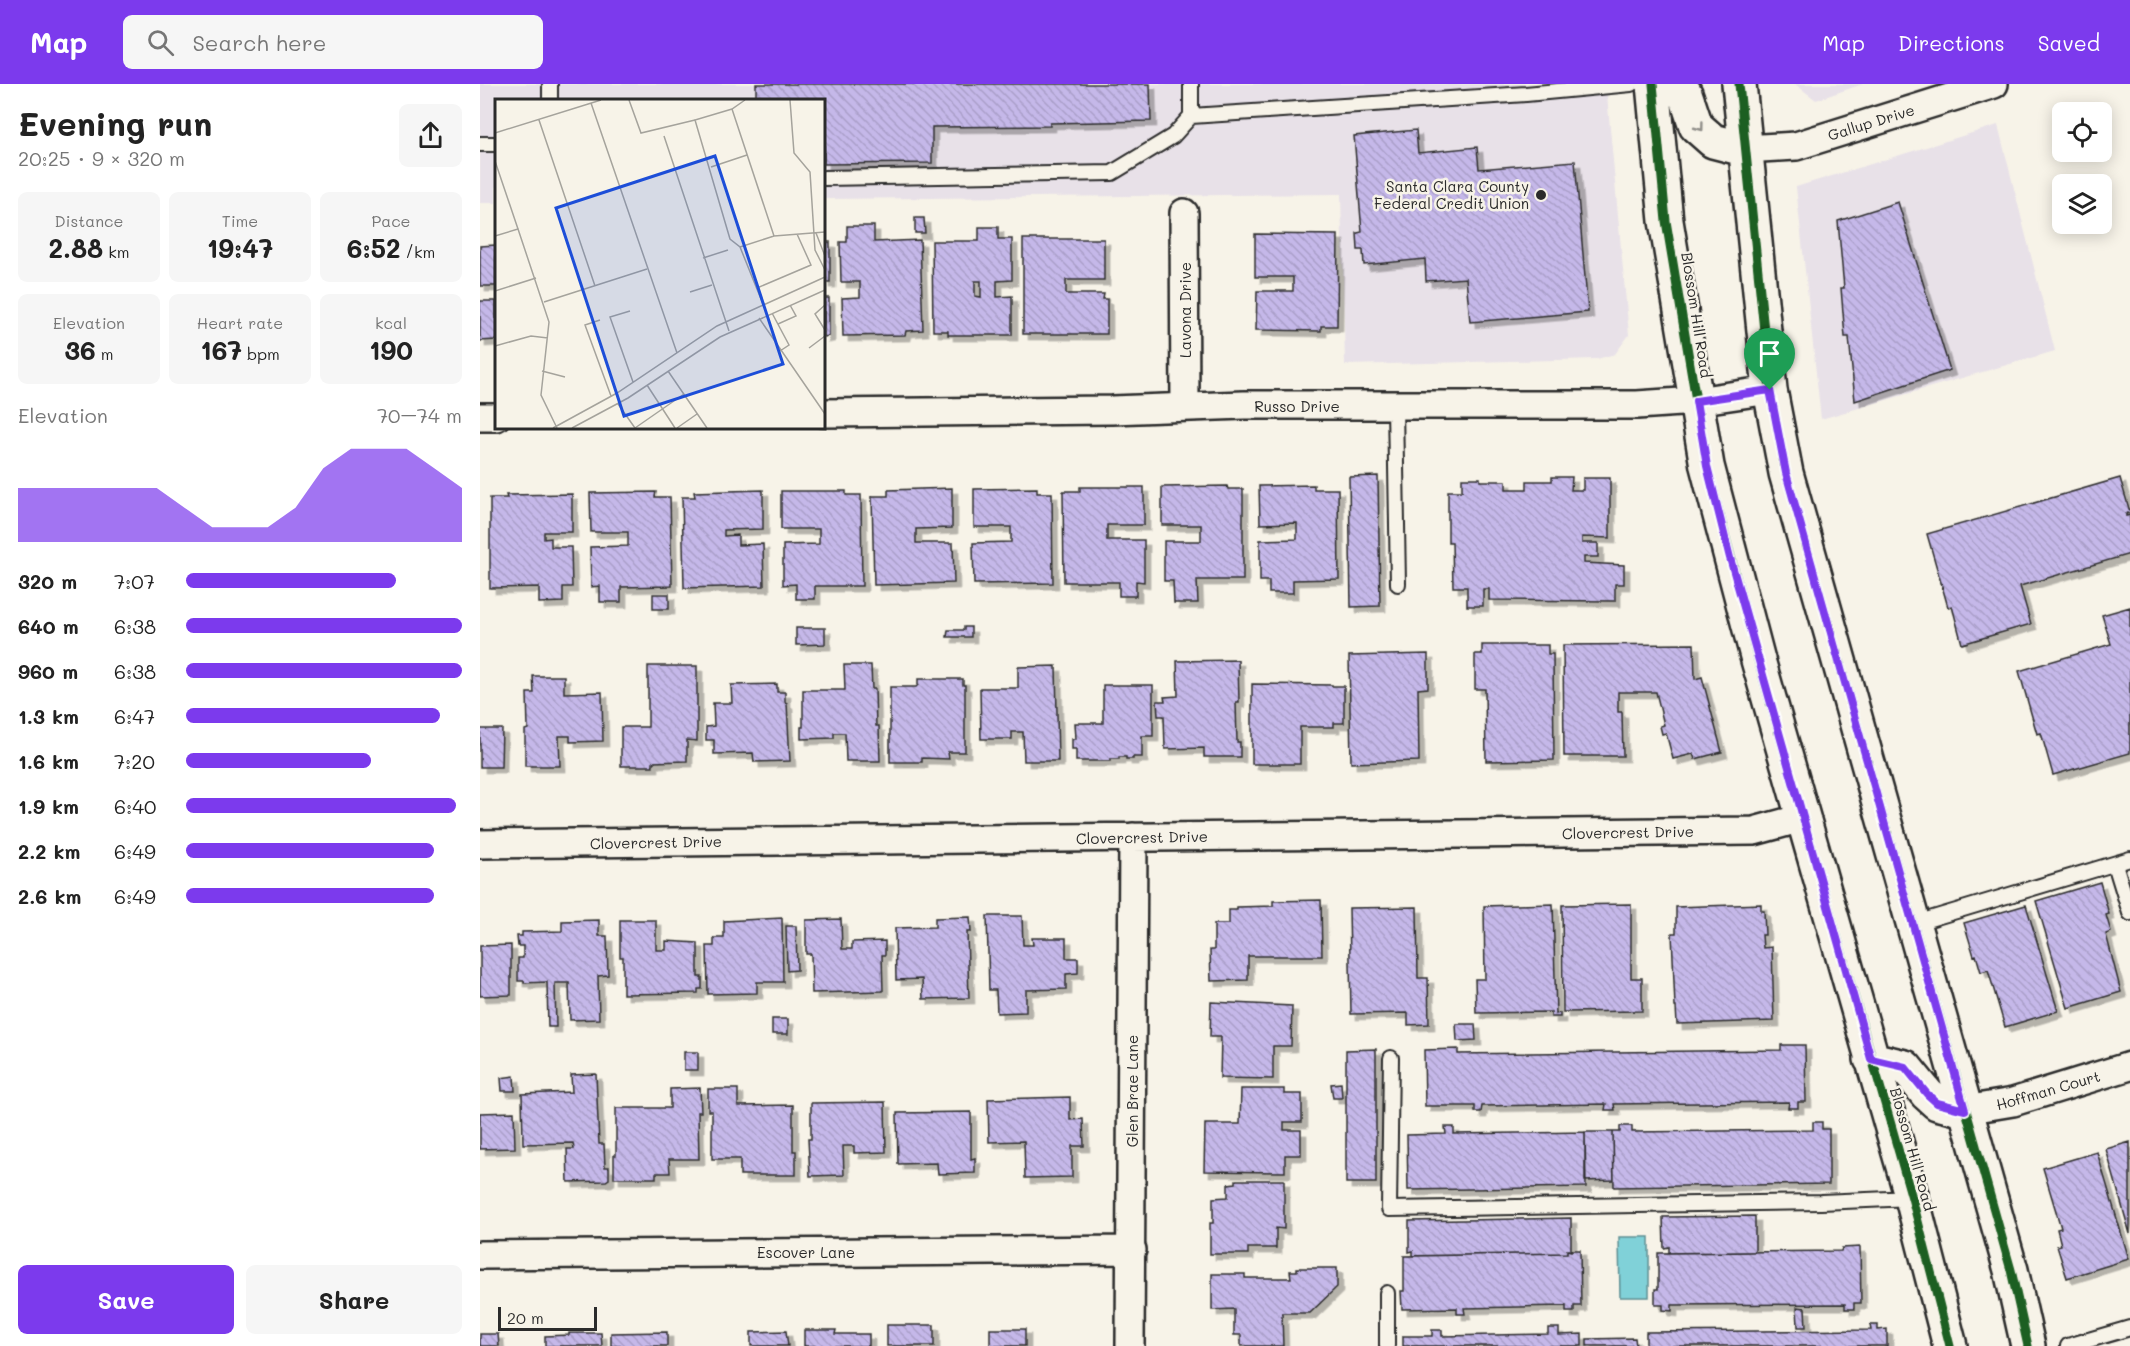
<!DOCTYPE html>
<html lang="en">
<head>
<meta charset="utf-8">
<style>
  body { margin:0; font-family:Mali,sans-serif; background:#f6f6f6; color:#222; height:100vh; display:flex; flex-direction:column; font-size:22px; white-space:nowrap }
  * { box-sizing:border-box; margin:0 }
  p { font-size:20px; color:#767676 }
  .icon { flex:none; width:33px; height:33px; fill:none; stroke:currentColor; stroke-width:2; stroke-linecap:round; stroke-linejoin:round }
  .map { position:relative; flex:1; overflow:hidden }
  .sheet { display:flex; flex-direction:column; background:#fff; width:480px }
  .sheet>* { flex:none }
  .tools { position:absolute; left:1572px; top:18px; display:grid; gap:12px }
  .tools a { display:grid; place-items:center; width:60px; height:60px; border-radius:9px; background:#fff; box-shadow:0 3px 15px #0003; font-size:30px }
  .scale { position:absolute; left:18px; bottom:15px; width:99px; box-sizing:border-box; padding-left:6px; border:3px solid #2b2b2b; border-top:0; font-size:16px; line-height:21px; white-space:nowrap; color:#2b2b2b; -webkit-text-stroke:4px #f7f3e8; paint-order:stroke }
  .pin { position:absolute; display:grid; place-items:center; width:51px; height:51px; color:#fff; margin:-62px -26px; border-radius:50% 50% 50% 0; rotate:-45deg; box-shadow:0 0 6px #0007 }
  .pin .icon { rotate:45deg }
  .round { display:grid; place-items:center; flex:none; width:63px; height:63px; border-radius:9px; background:#f6f6f6 }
  .summary { display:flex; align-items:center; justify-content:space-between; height:102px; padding:0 18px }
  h1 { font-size:33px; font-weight:700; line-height:45px }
  .metrics { display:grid; grid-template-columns:repeat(3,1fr); gap:9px; height:102px; padding:6px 18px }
  .metrics div { display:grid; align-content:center; border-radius:9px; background:#f6f6f6; text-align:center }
  .metrics b { font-size:26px; font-weight:700 }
  .metrics small { font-size:16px; font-weight:400 }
  .metrics p { font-size:16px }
  .chart { height:168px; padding:12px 18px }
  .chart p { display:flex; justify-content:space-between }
  .chart svg { width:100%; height:108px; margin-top:6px; fill:#7c3aed; opacity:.7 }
  .action { display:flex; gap:12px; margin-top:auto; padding:12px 18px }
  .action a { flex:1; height:69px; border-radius:9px; background:#7c3aed; color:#fff; font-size:24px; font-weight:700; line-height:69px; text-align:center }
  .action a+a { background:#f6f6f6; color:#222 }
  ul { padding:0 18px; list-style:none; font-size:20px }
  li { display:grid; grid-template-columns:96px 72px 1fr; align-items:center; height:45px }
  li i { height:15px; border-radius:8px; background:#7c3aed }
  header { display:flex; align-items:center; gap:36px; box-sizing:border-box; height:84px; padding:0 30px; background:#7c3aed; color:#fff }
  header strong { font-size:28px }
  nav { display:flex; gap:33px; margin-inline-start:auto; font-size:21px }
  .search { width:420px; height:54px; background:#f6f6f6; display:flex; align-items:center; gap:15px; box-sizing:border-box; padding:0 21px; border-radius:9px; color:#767676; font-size:22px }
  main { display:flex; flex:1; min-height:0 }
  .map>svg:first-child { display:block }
  .built { fill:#e8e1e8 }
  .water { fill:#80d1d8; stroke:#5e8f93; stroke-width:1.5 }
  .building { fill:url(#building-back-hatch); stroke:#2b2b2b; stroke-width:1.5; fill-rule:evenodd; filter:url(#shadow) }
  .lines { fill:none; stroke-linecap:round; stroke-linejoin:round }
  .lane-casing { stroke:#2b2b2b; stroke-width:18 }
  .street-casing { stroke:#2b2b2b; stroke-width:32 }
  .secondary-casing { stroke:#2b2b2b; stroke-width:38 }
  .lane { stroke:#f7f3e8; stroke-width:14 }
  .street { stroke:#f7f3e8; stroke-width:27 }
  .secondary { stroke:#f7f3e8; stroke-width:33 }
  .cycleway-casing { stroke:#f7f3e8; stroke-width:13 }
  .cycleway { stroke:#1b5e20; stroke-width:9 }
  .oneway { stroke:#918f8a }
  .route-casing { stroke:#fff; stroke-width:12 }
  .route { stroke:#7c3aed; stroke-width:8 }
  .poi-dot { fill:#2b2b2b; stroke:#f7f3e8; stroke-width:2 }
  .labels { text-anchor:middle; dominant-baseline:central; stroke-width:5; stroke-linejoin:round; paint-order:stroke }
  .street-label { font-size:15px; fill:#2b2b2b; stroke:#f7f3e8 }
  .poi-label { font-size:15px; fill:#2b2b2b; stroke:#f7f3e8; text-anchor:end }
  .inset-road { fill:none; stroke:#a5a39c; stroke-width:1.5 }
  .view { fill:#1d4ed8; fill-opacity:0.15; stroke:#1d4ed8; stroke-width:3 }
  .inset-edge { fill:none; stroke:#2b2b2b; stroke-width:3 }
</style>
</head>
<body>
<header>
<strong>Map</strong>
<div class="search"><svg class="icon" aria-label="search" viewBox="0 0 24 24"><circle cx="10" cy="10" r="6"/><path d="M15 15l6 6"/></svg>Search here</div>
<nav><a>Map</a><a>Directions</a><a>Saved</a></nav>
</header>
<main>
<section class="sheet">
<div class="summary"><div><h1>Evening run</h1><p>20:25 · 9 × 320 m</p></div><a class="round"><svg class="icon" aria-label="share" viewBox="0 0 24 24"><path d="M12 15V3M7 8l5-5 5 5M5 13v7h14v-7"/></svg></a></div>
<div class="metrics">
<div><p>Distance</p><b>2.88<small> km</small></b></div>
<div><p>Time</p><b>19:47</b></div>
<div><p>Pace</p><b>6:52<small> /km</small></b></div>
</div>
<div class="metrics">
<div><p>Elevation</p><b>36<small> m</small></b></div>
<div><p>Heart rate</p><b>167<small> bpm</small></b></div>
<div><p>kcal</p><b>190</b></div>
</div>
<div class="chart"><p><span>Elevation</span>70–74 m</p>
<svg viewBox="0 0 160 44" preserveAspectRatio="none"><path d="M0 44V22L10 22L20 22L30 22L40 22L50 22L60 30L70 38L80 38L90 38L100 30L110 14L120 6L130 6L140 6L150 14L160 22V44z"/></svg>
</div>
<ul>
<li><b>320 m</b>7:07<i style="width:76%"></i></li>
<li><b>640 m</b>6:38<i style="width:100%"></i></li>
<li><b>960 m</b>6:38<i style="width:100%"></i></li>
<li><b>1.3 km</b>6:47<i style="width:92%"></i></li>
<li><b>1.6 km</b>7:20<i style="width:67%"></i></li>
<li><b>1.9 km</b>6:40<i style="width:98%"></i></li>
<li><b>2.2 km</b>6:49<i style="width:90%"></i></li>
<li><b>2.6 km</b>6:49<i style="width:90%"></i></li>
</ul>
<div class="action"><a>Save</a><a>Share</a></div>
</section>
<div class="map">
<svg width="1650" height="1262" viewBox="0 0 1650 1262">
  <defs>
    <pattern id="building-back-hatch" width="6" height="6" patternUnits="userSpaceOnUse" patternTransform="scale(1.5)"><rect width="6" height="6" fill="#c5b8e9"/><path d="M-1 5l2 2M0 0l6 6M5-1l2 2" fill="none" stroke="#a99ec8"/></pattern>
    <filter id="shadow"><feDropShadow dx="5.5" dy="5.5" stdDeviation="0" flood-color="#0004"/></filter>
  </defs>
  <rect width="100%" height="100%" fill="#f7f3e8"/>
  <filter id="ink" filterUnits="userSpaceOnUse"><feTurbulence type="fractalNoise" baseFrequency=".0167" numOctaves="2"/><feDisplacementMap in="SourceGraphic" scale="12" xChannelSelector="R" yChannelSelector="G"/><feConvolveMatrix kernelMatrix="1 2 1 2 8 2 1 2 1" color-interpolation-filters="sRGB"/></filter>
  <g filter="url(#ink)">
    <path class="built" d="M0,0H1126L1149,251L1135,270L1117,275L865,281L861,110L344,115V16H16V119H0Z
      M1315,0H1383L1336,16Z
      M1518,41L1575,267L1341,335L1316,103Z"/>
    <path class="water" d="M1139,1153H1169V1213H1140Z"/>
    <path class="building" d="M276,0H670L671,37L570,39V42L452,43V79L344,80V16H276Z
      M936,46L938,69L997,63L999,85L1095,77L1108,228L990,238L986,194L946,197L945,175L884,181L883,166H878L877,149L882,148L874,52Z
      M1418,118L1470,286L1375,317L1369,253H1365L1361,204H1364L1358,137Z
      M435,134H444L445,149H435Z
      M367,142H394V158L440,156L443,246L426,247L425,251L363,252L362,214L380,213V198H361L360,158H367Z
      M499,143H518V155H532V196L517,197V213L532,212V251H468V247H453L452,157H499ZM495,197H501V213L495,212Z
      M775,150L858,151L857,242H841V247L776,246L777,207H813V193H775Z
      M543,155H624V196H586V210H624L623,215H627V250H543Z
      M344,158H350V198H344Z
      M16,161V202H0V162Z
      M344,214H349V252L344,253Z
      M0,217H16V256L0,257Z
      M898,392L900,522L871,523L869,393Z
      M1072,393H1092L1091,406H1103V394H1130V454L1102,453V459H1118V473H1104V479L1144,481V500H1135V517L1009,516V505H1003V522H987V503H973L972,458H968V407H982V394H1000V397H1026V405H1047V397H1072Z
      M1640,394L1650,428L1646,430V432L1650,431V470L1540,502L1551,540L1482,560L1472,522L1468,523L1447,450Z
      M834,401V405H858L859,495L813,496V509H789V497H780V456L817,455V439L780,440L779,402Z
      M747,402L748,405H763V496H717L718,519H694L693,497H684V457H721V441H682V403Z
      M600,403H664V441H627V456H664V498L656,497V512H639V498H584L583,407H600Z
      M472,404V444L436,445V459H473L474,499L394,501L392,412H408V406Z
      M557,404V409H572L573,499L494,500L493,459L531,458V443H494V405Z
      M283,406V445L244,446V452L258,451V461L283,460L284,502L204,504L202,413H215L214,408Z
      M301,407H366V411H381L382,502H335V515H316V500L303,501V461L339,460V445H301Z
      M176,408L175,413H190L192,502L141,503V518H120V502L111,503L110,463L148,462V448H111L110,409Z
      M92,410V448H64V455L71,454V463H91L92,503H83V518L59,519V503L10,504V414H27L26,411Z
      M173,510H189V525H173Z
      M1650,523V669L1573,691L1561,649L1557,650L1539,587L1631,560L1622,531Z
      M484,543H491V553H467L468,546H484Z
      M316,544H345V560L316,561Z
      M1214,560L1215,595L1222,593L1242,668L1215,675L1213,670L1193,675L1186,649L1182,650L1180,642L1184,641L1176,608H1138V628H1142L1143,672H1084L1083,561Z
      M1002,561H1068V570H1073L1074,676L1006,677L1005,605H995V570H1002Z
      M948,570V604L938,605L939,677L871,679L869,572Z
      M758,576L759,618H756L757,658H760V673H724V664L685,665L684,632H678L677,617H685L684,613L698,612L697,577Z
      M364,581H391L392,605H395L396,642H399L400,677H366L365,649H354V654L321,655V643H323V606H365Z
      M168,582H217V657L207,656V677L173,678V682H141V643H168Z
      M576,582L578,677H544L543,648H532V655H501L500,604H538V583Z
      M53,592H84V609L122,608L123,657L90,658V652H79L80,682H45V646L48,645L47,609H54Z
      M438,595H483V601H485V668H468L469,675L442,674V678H410V603H436L438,601Z
      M297,600V608H305V618L307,619L310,677L274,678L273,669L234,670V656H226V643L234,642L233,619H252L251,601Z
      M772,600L852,601V602H864V639H854V643H820V680H772Z
      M623,601H673V652H662V673H653V675H646V673H639V675H630V677H596V665H592V655H596L595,639H623Z
      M0,645H22L21,683H0Z
      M1620,798L1629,830L1626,831L1631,848L1626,850L1641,908L1588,924L1556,817Z
      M841,816L842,872H768V896L731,897L730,866H734V840H749V826H757V823L793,822V817Z
      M1073,820L1076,930L1080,929V933H1071V928L996,929L995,895H1005L1004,822Z
      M1151,820V894H1162V927L1083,928L1082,821Z
      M1281,820V827H1284L1285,851H1282L1283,864L1292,863L1294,937L1197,940L1196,923H1195L1192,849H1196V823Z
      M1546,821L1578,927L1525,943L1508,886L1501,888L1496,871L1494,872L1484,839Z
      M937,823L938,894H948L949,940L928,941V929L871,930L869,824Z
      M507,832H542L543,861H553L552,854H586V874H598V889L586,890V905L546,906V928L517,929L516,906H509Z
      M490,833L491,848H487L489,914L443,915L442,895L416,896L415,844L455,843V834Z
      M302,834L303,898H277V909L228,910L227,862H234V854H244V837Z
      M361,835L362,865H372V858L405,857V871H402L403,907L332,909L331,870H326V836Z
      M119,836V852H127L128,891L118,892L119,935L90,936L89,899H75L76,943H68L67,898L44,899V897H38V874H43V862H38L37,852H42V848L82,847V837Z
      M140,836H176V866H186V857L218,859V893H222V905H218V909L143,910V873H140Z
      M306,842H316L317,886L307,887Z
      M31,861V911L0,912V862Z
      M731,918L812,922L811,962H793V995L740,994L741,953H730Z
      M292,935H308V950H292Z
      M976,940H995L996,956L977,957Z
      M1301,961H1325L1326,1018H1318V1024H1308L1309,1018L1134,1020L1135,1026H1125L1126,1020L1002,1022L1001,1028H995V1022H945L944,966L978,965V970L1301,966Z
      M896,965V1099H866V966Z
      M204,968H218V986H204Z
      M116,990L119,1060H124L125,1083H129V1095L126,1097L88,1098L87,1065H94L93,1059L43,1060L42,1010L92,1008L91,991Z
      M34,992L35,1007H22L21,994Z
      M861,999L862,1014H853L851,1000Z
      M220,1004L221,1028H218L219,1075H189L190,1089H176V1094H134V1071H136V1024H190V1005Z
      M228,1005H258V1022L313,1021V1067H316V1091H260V1075H232V1027H228Z
      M761,1005H804V1010H822V1038H804V1046H821V1071H805V1088L724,1087L725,1040H760Z
      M590,1013V1036L603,1035L604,1062H592V1093L545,1094L544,1057L509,1058L508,1015Z
      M405,1018L406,1068L374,1069V1062H363L364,1091L330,1092L328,1055H331V1019Z
      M34,1028L35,1064L0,1065V1029Z
      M491,1028V1075L495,1074V1089L458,1090L457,1079L418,1080L417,1029Z
      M1333,1038H1342V1045H1349V1100L1134,1103L1133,1048H1140V1042H1152V1048L1333,1046Z
      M965,1043H974V1050L1105,1048L1106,1103L928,1106L927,1051L966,1050Z
      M1105,1048H1133L1134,1096L1105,1097Z
      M1650,1058V1150L1626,1065Z
      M1617,1068L1649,1175L1587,1194L1577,1162L1581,1161L1577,1145L1581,1144L1563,1084Z
      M756,1096H804V1145L796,1144V1164H768V1170H730V1139H733V1114L748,1113V1100L756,1099Z
      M1275,1132V1168L1189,1169V1163L1184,1164L1183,1133Z
      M1091,1134V1167L1087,1166V1169L933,1172V1167L929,1168V1137Z
      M1380,1163L1381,1219H1374V1225H1365V1220L1192,1221V1227L1183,1226V1221H1175V1205H1178V1169L1361,1167L1362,1164Z
      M1087,1166H1100L1101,1222H1094V1228H1086V1222L984,1224L985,1230H977V1224L922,1225L921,1207H924V1172L1087,1169Z
      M817,1184H857V1203L830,1229H802L803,1262H761V1251H754V1225L732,1226V1190H765V1194H811L810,1187H817Z
      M1317,1223L1325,1224L1326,1243H1318Z
      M407,1241H454V1262H407Z
      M1390,1241H1398V1246L1407,1245V1262H1166V1248L1391,1246Z
      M1068,1244H1079V1251L1102,1250V1262H923V1252H952V1246H962V1252L1068,1250Z
      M510,1245H545V1262H510Z
      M324,1246H356L355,1250H389V1262H324Z
      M306,1247L308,1262H271V1248Z
      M187,1248V1262H131V1249Z
      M89,1249H121L122,1262H65V1252L89,1251Z
      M0,1250H18L19,1262H0Z
      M1155,1254L1156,1262H1107V1255Z"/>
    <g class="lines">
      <defs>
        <path id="lane" d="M70,16V0
          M711,32L1046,10L1151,0
          M0,60H16
          M344,94L632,89L693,52L711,32V0
          M915,322L918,500
          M1635,780L1650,829
          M1433,840L1650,775
          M911,974L909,1125L1341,1118L1432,1114
          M907,1262V1209
          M1588,1262L1650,1244"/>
        <path id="street" d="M1264,65L1316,62L1514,0
          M704,129L705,323
          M344,329L632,326L764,321H1157L1216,317L1290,306
          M0,333H16
          M0,760L1274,747L1322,734
          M1485,1026L1533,1018L1650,982
          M0,1171L652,1166
          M650,1262L653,753"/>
        <path id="secondary" d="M1173,0L1186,137L1227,382L1278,576L1432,1114L1470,1262
          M1194,0L1205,9L1216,42L1233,57L1264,65
          M1259,0L1290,306L1306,389L1531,1186L1548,1262
          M1391,975L1425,983L1447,1010L1457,1019L1485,1026"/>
      </defs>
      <use href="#lane" class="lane-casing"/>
      <use href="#street" class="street-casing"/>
      <use href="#secondary" class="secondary-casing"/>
      <use href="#lane" class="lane"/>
      <use href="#street" class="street"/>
      <use href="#secondary" class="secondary"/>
      <defs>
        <path id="cycleway" d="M1173,0L1186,137L1227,382L1278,576L1432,1114L1470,1262
          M1259,0L1290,306L1306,389L1531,1186L1548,1262"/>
      </defs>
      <use href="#cycleway" class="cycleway-casing"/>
      <use href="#cycleway" class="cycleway"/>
    </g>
    <defs><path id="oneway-chevron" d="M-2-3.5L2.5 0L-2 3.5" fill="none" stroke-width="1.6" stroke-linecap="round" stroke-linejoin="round" transform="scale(1.5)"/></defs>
    <use class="oneway" href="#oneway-chevron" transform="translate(1220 43) rotate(53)"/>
  </g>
  <g class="lines" filter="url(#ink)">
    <defs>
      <path id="route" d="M1290,306L1306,389L1485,1026L1457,1019L1447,1010L1425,983L1391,975L1250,474L1227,382L1216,317Z"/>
    </defs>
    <use href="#route" class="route-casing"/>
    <use href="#route" class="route"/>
  </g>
  <circle class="poi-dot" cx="1061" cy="111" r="6"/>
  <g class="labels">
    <g class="street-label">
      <text transform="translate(1391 38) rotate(-17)">Gallup Drive</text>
      <text transform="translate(705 226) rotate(-90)">Lavona Drive</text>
      <text transform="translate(1217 231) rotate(81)">Blossom Hill Road</text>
      <text x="817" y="322">Russo Drive</text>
      <text transform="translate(1148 748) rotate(-1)">Clovercrest Drive</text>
      <text transform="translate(662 753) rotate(-1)">Clovercrest Drive</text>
      <text transform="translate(176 758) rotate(-1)">Clovercrest Drive</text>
      <text transform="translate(1568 1006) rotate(-16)">Hoffman Court</text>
      <text transform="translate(652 1007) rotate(-90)">Glen Brae Lane</text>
      <text transform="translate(1433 1065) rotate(74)">Blossom Hill Road</text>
      <text x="326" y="1168">Escover Lane</text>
    </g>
    <g class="poi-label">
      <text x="1049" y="102">Santa Clara County<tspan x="1049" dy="17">Federal Credit Union</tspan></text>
    </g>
  </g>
  <g transform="translate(15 15)">
    <rect width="330" height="330" fill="#f7f3e8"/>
    <path class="inset-road" d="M134,1L146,34L200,21M250,1L237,10L200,21L235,140L245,148L268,205M295,1L299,54L315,73L320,151L330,171M96,4L182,254M237,10L279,137M44,21L100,187M0,34L106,1M169,37L234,232M0,62L23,130L0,137M216,68L252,56M23,130L54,223L46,296L62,329M321,134L330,157M245,148L279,137L330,133M208,159L233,151M262,189L316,166L302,135M0,192L41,179M195,193L217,186M49,203L152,170M330,206L320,215L330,231M135,212L115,218L138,283M277,214L294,246L285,252M264,219L330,315M105,221L90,226L116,297M283,225L301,217L295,206M0,247L36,237L53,239M314,249L330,237M47,272L70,278M173,272L212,329M152,286L180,329M123,305L140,329M58,329L122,294L222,227L330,178M77,329L133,299L225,238L330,191M140,329L189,295M182,329L202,315"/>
    <path class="view" d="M220,57L288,265L129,317L61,109Z"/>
    <rect width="330" height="330" class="inset-edge"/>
  </g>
</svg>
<div class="tools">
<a><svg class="icon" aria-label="locate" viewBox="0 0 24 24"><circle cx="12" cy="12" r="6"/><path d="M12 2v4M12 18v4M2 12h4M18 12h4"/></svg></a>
<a><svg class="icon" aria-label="layers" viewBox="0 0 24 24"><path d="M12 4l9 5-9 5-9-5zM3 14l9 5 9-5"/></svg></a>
</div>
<div class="scale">20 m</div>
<div class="pin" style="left:1290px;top:306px;background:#1e9e55"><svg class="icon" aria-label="arrive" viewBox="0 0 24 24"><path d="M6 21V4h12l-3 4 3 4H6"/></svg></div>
</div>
</main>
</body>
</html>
